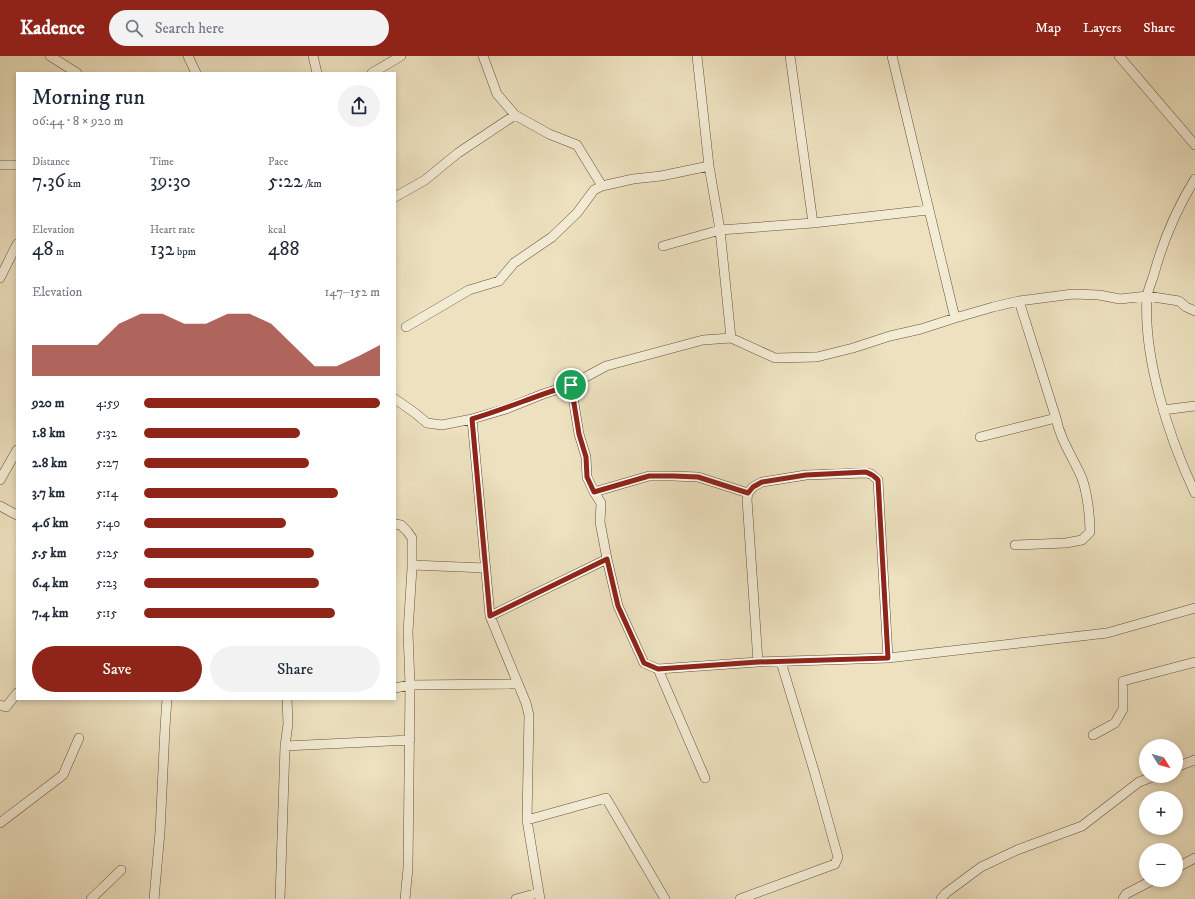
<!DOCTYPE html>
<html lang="en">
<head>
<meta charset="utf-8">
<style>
  body { margin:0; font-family:"IM FELL DW Pica",serif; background:#f2f2f3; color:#1f2937; height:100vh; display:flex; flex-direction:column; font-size:15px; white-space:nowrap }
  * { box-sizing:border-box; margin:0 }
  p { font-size:13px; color:#747a83 }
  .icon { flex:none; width:22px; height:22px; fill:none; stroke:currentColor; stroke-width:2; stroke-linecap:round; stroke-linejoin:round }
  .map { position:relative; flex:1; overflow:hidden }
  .drawer { position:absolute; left:16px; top:16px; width:380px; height:628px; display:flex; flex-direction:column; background:#fff; border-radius:0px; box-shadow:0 2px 6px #0003 }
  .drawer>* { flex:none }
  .needle { width:26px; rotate:127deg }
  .controls { position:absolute; left:1139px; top:683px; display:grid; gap:8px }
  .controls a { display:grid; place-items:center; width:44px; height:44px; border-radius:50%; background:#fff; box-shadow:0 2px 6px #0003; font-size:20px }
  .pin { position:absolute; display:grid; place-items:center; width:34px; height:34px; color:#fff; margin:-17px; border:2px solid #fff; border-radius:50%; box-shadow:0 1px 4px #0007 }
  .round { display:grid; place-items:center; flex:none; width:42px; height:42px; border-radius:21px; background:#f2f2f3 }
  .summary { display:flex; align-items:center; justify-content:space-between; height:68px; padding:0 16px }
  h1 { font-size:22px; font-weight:600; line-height:30px }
  .figures { display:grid; grid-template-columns:repeat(3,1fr); gap:6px; height:68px; padding:4px 16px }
  .figures div { display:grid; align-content:center }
  .figures b { font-size:20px; font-weight:600 }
  .figures small { font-size:11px; font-weight:400 }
  .figures p { font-size:11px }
  .chart { height:112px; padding:8px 16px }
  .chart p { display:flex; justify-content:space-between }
  .chart svg { width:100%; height:72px; margin-top:4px; fill:#8f2418; opacity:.7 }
  .button { display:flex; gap:8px; margin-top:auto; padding:8px 16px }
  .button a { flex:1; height:46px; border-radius:24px; background:#8f2418; color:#fff; font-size:16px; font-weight:600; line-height:46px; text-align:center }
  .button a+a { background:#f2f2f3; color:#1f2937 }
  ul { padding:0 16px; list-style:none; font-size:13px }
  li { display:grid; grid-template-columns:64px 48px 1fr; align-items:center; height:30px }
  li i { height:10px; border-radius:5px; background:#8f2418 }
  header { display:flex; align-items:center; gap:24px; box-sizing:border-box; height:56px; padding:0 20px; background:#8f2418; color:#fff }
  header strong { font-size:19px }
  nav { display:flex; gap:22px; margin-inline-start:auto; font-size:14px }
  .search { width:280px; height:36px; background:#f2f2f3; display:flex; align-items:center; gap:10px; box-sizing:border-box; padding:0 14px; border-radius:22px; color:#747a83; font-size:15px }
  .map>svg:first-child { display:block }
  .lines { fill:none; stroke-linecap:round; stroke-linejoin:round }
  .minor-casing { stroke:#68503a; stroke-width:10 }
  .minor { stroke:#f3ecd5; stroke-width:9 }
  .route-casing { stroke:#fff; stroke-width:8 }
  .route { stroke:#8f2418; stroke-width:5 }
</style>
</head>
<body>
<header>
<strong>Kadence</strong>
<div class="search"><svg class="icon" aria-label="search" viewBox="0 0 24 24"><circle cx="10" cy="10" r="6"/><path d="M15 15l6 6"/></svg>Search here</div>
<nav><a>Map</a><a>Layers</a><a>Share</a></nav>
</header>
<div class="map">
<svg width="1195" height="843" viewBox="0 0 1195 843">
  <rect width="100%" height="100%" fill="#ede1bf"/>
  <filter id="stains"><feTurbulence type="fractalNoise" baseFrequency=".005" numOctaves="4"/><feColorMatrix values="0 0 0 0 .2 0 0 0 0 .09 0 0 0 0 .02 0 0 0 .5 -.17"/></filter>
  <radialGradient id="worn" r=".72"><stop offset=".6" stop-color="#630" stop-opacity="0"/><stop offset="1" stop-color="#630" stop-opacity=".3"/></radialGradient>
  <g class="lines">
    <defs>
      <path id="minor" d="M50,0L77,17
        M188,0L196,17
        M313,0L317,17
        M483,0L497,38L515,59L549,78L577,89L602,130
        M697,0L709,110L720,174L731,282
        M790,0L813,167
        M892,0L955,262
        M1119,0L1195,89
        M372,17L401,0
        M0,109H17
        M1195,123C1177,152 1163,185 1154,218C1152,225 1148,233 1147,241C1143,302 1169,382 1195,437
        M395,141L425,124L458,97L515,59
        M663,190L720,174L813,167L928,154
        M0,222L17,188
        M406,271L469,234L499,225L514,207L552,181L577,157L594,134L602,130L633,123L661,120L709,110
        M571,329L579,378L586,401L587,421L594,436L601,447L600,466L607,503L618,550L644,607L658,613L758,606L888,602L1107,577L1195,552
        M395,343L415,357L427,367L442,369L472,363L506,353L543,338L571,329L606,310L703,284L731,282L775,302L817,301L853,292L890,280L921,273L955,262L993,251L1019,245L1073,238L1099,239L1120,243L1147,240L1179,245L1186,251L1195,255
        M1163,354L1195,350
        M472,363L490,560L526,647L529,659L527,764L540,843
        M980,381L1056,362
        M0,424L17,394
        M594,436L649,420H673L698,421L748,437
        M0,450L17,459
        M395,468L401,469L407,475L412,482V512L408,576L410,629L408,812L405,843
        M1015,489L1066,487L1082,484L1090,476C1090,460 1087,434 1081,420C1072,400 1060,383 1056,362L1019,245
        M412,509L486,512
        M490,560L607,503
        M758,606L747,443L748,437L753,431L762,426L806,419L866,417L871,418L878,424L888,602
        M658,613L705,722
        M395,632L410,629L517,628
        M0,649L6,651L17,637
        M1093,679L1115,667L1123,653V625L1195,606
        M285,690L410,684
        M1176,711L1195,704
        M527,764L606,742L665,843
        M0,767L63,719L79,682
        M1176,812L1195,802
        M91,843L121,814
        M154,843L160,776L165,672L167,643
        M280,843L285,690L288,668L287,643
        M516,843L538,837
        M740,843L835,808L838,801L815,718L781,606
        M941,843L946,837L981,811L1017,794L1082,770L1139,726L1155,720
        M1123,843L1126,838L1153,824"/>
    </defs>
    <use href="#minor" class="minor-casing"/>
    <use href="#minor" class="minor"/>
  </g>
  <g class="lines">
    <defs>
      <path id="route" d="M571,329L579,378L586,401L587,421L594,436L649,420H673L698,421L748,437L753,431L762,426L806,419L866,416C871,418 874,419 878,424L888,602L758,606L658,613L644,607L618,550L607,503L490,560L472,363C506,353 537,339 571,329Z"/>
    </defs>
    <use href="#route" class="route-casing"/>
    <use href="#route" class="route"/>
  </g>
  <rect width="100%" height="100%" filter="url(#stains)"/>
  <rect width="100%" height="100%" fill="url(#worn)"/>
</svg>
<div class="controls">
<a><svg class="needle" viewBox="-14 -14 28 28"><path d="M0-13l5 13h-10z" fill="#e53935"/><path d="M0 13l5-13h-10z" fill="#747a83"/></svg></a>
<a>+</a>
<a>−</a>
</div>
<div class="pin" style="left:571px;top:329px;background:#1e9e55"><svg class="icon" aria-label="arrive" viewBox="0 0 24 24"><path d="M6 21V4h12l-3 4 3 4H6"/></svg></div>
<section class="drawer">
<div class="summary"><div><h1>Morning run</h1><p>06:44 · 8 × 920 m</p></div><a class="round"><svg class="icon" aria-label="share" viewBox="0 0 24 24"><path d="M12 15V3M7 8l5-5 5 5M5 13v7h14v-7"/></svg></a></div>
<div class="figures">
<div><p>Distance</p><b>7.36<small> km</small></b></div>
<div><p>Time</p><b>39:30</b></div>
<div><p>Pace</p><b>5:22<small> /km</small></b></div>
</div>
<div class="figures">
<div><p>Elevation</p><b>48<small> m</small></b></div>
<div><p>Heart rate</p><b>132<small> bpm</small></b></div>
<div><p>kcal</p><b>488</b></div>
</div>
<div class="chart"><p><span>Elevation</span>147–152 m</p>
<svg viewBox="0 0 160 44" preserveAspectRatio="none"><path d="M0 44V25L10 25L20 25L30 25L40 12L50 6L60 6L70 12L80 12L90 6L100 6L110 12L120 25L130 38L140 38L150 32L160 25V44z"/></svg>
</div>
<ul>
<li><b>920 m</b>4:59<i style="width:100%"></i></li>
<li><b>1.8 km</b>5:32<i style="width:66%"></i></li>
<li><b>2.8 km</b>5:27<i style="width:70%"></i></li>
<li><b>3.7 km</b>5:14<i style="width:82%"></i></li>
<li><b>4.6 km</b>5:40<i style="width:60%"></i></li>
<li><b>5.5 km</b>5:25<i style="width:72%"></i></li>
<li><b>6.4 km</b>5:23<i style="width:74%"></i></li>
<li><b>7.4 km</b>5:15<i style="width:81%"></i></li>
</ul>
<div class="button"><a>Save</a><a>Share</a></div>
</section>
</div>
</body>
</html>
